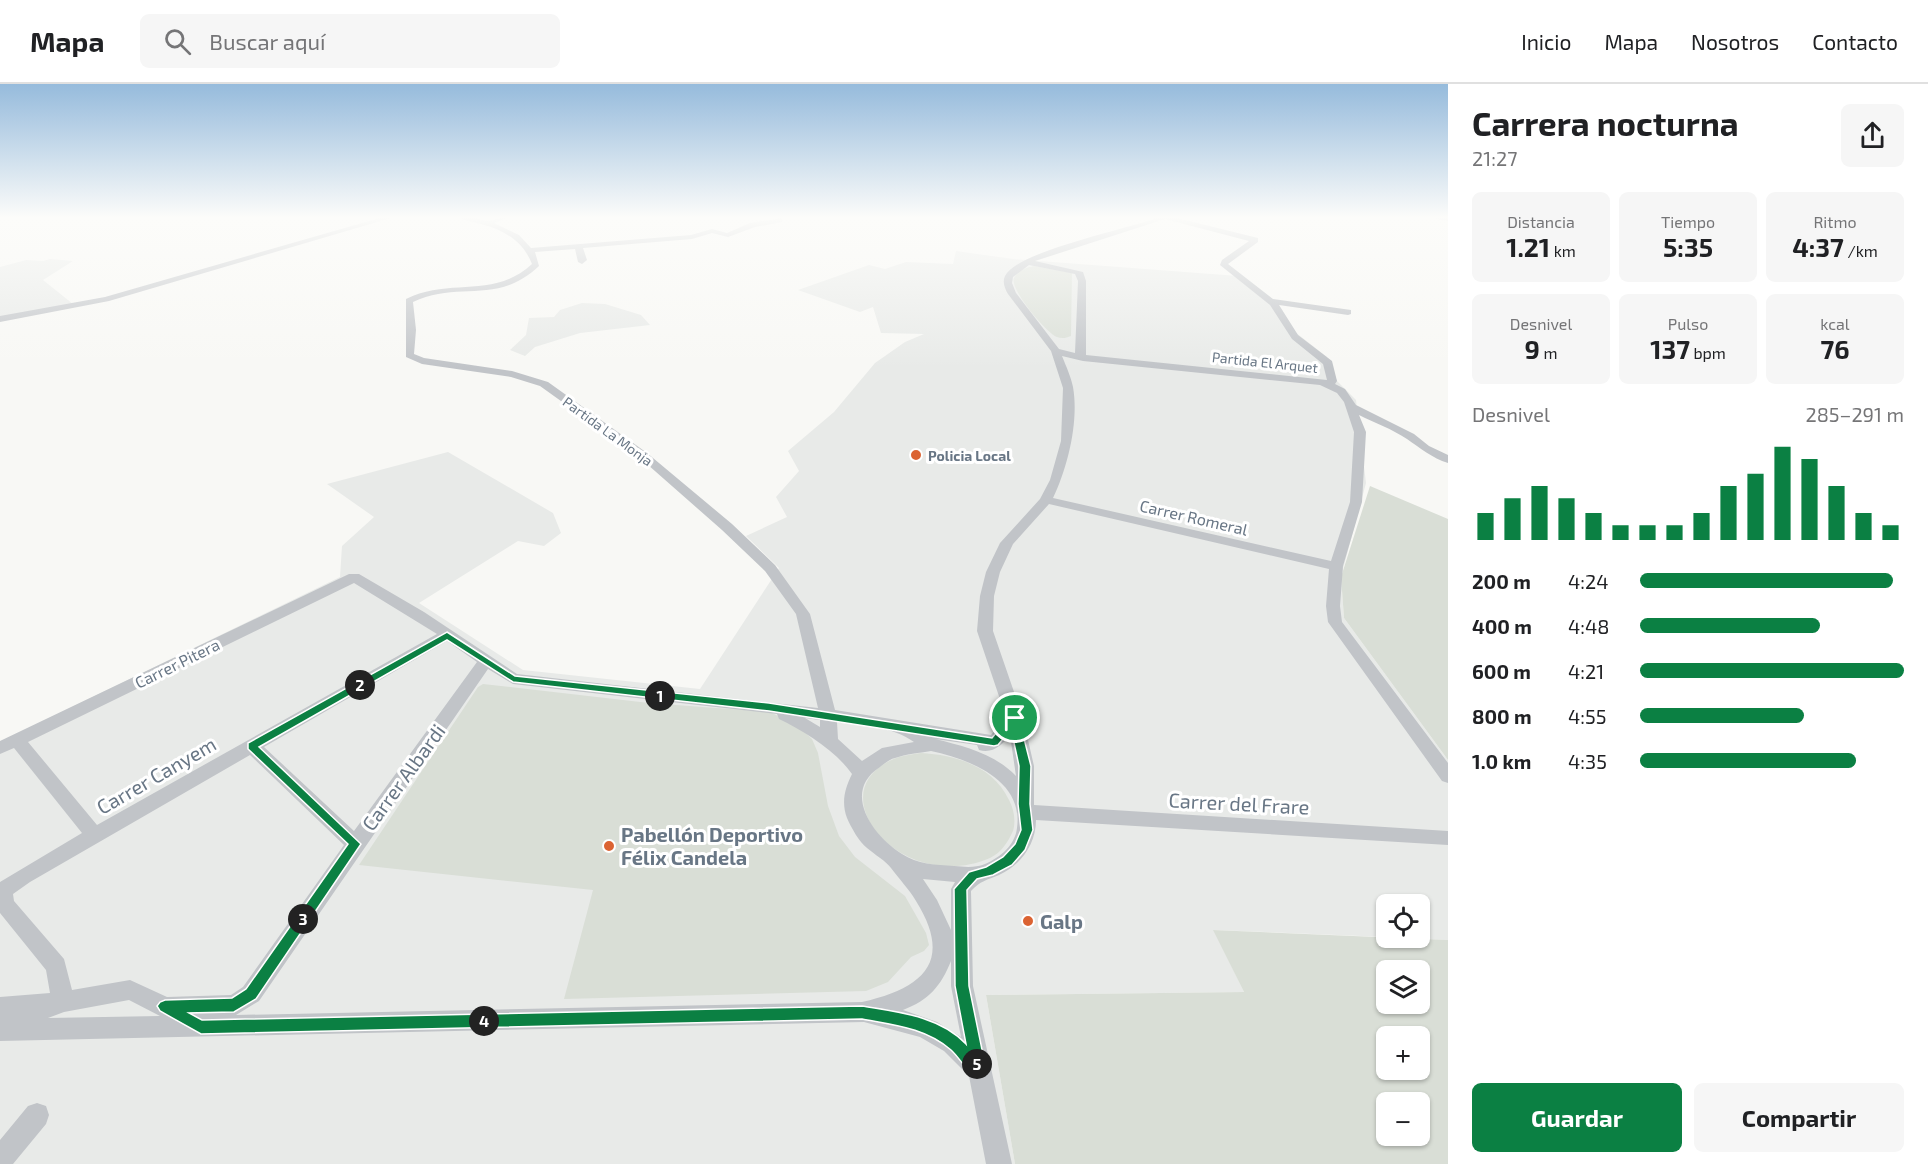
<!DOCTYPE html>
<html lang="es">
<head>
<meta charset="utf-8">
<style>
  body { margin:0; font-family:"Exo 2",sans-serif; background:#f6f6f6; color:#202124; height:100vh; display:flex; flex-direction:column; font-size:22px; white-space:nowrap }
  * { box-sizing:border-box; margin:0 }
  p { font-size:20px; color:#757577 }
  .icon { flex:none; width:33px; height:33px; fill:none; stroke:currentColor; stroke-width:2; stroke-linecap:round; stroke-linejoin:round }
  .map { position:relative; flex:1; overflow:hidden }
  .panel { display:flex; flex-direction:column; background:#fff; width:480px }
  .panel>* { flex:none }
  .fabs { position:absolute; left:1376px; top:810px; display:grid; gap:12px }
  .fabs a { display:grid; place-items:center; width:54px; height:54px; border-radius:9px; background:#fff; box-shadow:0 2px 4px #0004; font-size:30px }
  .pin { position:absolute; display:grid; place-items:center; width:51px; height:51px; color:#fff; margin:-26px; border:3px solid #fff; border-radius:50%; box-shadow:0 2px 6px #0007 }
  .km { position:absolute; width:30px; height:30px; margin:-15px; border-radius:50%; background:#222; color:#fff; font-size:16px; line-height:30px; text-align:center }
  .round { display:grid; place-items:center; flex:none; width:63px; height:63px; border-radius:9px; background:#f6f6f6 }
  .overview { display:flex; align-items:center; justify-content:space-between; height:102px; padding:0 24px }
  h1 { font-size:33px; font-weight:700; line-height:45px }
  .figures { display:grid; grid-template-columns:repeat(3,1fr); gap:9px; height:102px; padding:6px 24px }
  .figures div { display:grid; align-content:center; border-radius:9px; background:#f6f6f6; text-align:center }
  .figures b { font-size:26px; font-weight:700 }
  .figures small { font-size:16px; font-weight:400 }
  .figures p { font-size:16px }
  .chart { height:168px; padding:12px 24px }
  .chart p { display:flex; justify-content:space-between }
  .chart svg { width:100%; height:108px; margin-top:6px; stroke:#0b8043; stroke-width:6 }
  .button { display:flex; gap:12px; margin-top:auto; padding:12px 24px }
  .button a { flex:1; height:69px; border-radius:9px; background:#0b8043; color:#fff; font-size:24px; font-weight:700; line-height:69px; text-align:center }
  .button a+a { background:#f6f6f6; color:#202124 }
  ul { padding:0 24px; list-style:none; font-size:20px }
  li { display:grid; grid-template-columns:96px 72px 1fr; align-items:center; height:45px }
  li i { height:15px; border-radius:8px; background:#0b8043 }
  header { display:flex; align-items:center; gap:36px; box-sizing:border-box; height:84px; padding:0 30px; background:#fff; border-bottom:2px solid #e0e0e0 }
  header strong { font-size:28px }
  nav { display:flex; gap:33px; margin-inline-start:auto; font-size:21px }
  .search { width:420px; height:54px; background:#f6f6f6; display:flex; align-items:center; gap:15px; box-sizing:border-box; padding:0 21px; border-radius:9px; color:#757577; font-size:22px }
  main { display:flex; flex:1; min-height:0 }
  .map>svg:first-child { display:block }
  .built { fill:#e8eae8 }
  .green { fill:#d9ded6; fill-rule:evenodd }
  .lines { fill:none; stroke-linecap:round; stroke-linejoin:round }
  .minor { fill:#c1c4c8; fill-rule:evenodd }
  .route { fill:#0b8043; stroke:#fff; stroke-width:1.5; fill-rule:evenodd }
  .poi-dot { fill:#db6332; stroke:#fff; stroke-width:2 }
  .labels { text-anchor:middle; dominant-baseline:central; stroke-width:6; stroke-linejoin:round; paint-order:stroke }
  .far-street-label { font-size:14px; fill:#687685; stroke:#fff }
  .far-poi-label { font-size:14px; font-weight:bold; fill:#687685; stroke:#fff; text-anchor:start }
  .street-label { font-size:16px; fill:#687685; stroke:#fff }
  .near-street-label { font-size:20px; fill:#687685; stroke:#fff }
  .near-poi-label { font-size:20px; font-weight:bold; fill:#687685; stroke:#fff; text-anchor:start }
</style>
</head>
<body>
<header>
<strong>Mapa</strong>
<div class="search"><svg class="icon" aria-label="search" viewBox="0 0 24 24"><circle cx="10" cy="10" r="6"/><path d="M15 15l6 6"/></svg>Buscar aquí</div>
<nav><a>Inicio</a><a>Mapa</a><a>Nosotros</a><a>Contacto</a></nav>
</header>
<main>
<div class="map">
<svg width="1448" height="1080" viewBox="0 0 1448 1080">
  <rect width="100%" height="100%" fill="#f8f8f5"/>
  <path class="built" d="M956,167L1013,175L1238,192L1279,221L1295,248L1327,273L1337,297L1356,316L1366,399L1341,493L1344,534L1448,676V856L1395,854H1419V820H1386V853L1214,846L1244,908L986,911L1015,1080H0V658L340,493L342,462L374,433L327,400L448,368L553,429L561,449L544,462L518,457L419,519L523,586L700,605L779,484L746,452L787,433L776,413L799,387L788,367L834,328L875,279L905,258L924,250L881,249L873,223L860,228L798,206L869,181L885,185L906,178L953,180Z
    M50,175L73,177L43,196L73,220L0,233V183L26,176L43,177Z
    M582,219L605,220L641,231L650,241L580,249L535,263L525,272L510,266L526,251L529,234L554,233L560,226Z"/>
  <path class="green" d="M1034,182L1072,189L1071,252C1066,254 1062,255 1057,253C1046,249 1009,204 1014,194C1018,186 1026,184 1034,182Z
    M1370,402L1448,435V676L1344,534L1341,493Z
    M483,600L649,619L770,628L798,642L812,655L818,669L828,722L839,752L855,773L905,812L926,849L929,861L924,867L911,873L888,898L866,907L564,915L593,806L359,781L478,603Z
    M921,669C956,671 993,682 1009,716C1014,725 1016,737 1013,747C1008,758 1001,769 990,774C899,813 812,703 899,673C906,671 914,670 921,669Z
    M1213,846L1448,856V1080H1015L986,911L1244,908ZM1386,886H1419V920H1386ZM1386,952H1419V986H1386ZM1386,1018H1419V1052H1386Z"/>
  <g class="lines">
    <path class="minor" d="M383,133H394L109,217L0,238V232L105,213Z
      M458,133H471L486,137L510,133L494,139L519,151L531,164L691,151L712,145L727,149L750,139L782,134V138L755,143L728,153L712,149L692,155L583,164L587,176L582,180L578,178L575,165L535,168L539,182C497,222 458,196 413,218L416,246L414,270L424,274L512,287L548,298L647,369L732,440L775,481L810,530L835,626L991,651L1006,633L977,547L980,512L986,488L1000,459L1040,415L1050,396L1061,357L1063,304L1051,267L1008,210C1005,205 1002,198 1005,192C1017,167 1129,145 1159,133H1173L1258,154V158L1228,180L1273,215L1351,226V230L1348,231L1279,221L1298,251L1332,277L1337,297L1335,300L1345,305L1356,321L1414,350L1429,362L1448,371V379C1432,374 1420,364 1407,355C1392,345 1375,339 1359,331L1366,348L1362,418L1343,482L1340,522L1342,538L1448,679V699L1442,697L1328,538L1326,522L1329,485L1049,420L1013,460L1000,488L994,512L993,547L1023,634L1034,682V721L1448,747V761L1036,736C1036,760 1021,781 999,791C987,796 980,797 971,807L973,902L1012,1080H986L969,992L944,967L920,953L864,938L0,957V913L50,909L46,886L0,829V798L82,749L14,664L0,670V657L349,490H359L424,528L517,590L818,624L796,530L765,487L722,446L639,373L540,302L511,293L422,280L406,273V215C450,193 493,216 532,180C523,157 504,146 481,140C474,138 465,137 458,133ZM1165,135L1249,157L1222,176L1220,181L1270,221L1292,255L1323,280L1327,296L1086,271V197L1083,188L1035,177ZM1029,181L1075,190L1078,197L1075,269L1059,265L1016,209L1012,199L1013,193ZM1062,272L1083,277L1320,301L1337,309L1344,318L1354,348L1350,418L1331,477L1053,414C1068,383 1079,337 1073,303C1071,293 1066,282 1062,272ZM354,499L437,550L97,741L28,658ZM447,557L477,578L354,747L264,663ZM488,585L513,600L777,630L779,635C804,647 836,667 852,690C845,704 841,718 847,734C851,743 859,758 867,764C874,770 887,778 891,784C899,795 909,805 916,817C954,878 923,904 862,918L236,931L259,917ZM805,634L820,636V643ZM837,638C863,642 892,642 914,658L882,664L862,677L838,655ZM1010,651L1016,692C995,670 964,662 935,655L977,661L979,666C993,670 1002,661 1010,651ZM931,667C969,675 1024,696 1017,744C1015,761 1001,773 985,780C975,784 965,783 954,782C936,781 917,780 902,770C873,752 841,708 880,683C884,680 890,675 895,674C906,670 919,669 931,667ZM250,671L344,761L243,903L231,911L167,913L130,896L72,906L64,875L14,817L13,810L30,798ZM923,795L955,798L951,805V846L937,816ZM951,877V902L961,953L937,938L903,926C929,916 941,902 951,877ZM129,916L160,932L48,934L64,928Z
      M1435,133H1448V137L1436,135Z
      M37,1019L46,1022L49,1031L46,1040L13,1080H0V1056L28,1022Z"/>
  </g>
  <linearGradient id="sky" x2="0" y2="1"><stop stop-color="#96bbdc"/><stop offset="0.47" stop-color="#fcfcfa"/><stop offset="1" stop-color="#fcfcfa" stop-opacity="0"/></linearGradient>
  <rect width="1448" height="284" fill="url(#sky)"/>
  <path class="route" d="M447,548L515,592L769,619L992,654L1011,631H1018L1031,682L1030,720L1033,746L1025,766L1012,781L993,791L977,795L967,806L969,902L986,985L983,990L978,992C966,988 960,974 951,966C926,944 894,941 862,935L201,950L160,927L157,922L160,918L165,916L232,914L246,905L348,760L248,665V659ZM447,556L513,598L769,627L994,662L998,661L1011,645L1019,682L1018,720L1021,746L1015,760L1003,773L986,783L969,788L954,805L955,902L966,960C940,932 898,928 862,922L202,936L189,929L234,928L256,915L361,760L259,663Z"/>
  <g class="poi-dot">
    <circle cx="916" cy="371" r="6"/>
    <circle cx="609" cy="762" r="6"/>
    <circle cx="1028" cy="837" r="6"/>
  </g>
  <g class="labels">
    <g class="far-street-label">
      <text transform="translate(1265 278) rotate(6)">Partida El Arquet</text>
      <text transform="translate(608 347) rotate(36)">Partida La Monja</text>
    </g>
    <g class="far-poi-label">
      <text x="928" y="371">Policia Local</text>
    </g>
    <g class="street-label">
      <text transform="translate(1194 433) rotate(13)">Carrer Romeral</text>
      <text transform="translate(177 579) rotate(-26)">Carrer Pitera</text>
    </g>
    <g class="near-street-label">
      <text transform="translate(156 691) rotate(-30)">Carrer Canyem</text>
      <text transform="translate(403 693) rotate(-54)">Carrer Albardi</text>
      <text transform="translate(1239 719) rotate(3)">Carrer del Frare</text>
    </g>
    <g class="near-poi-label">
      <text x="621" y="750">Pabellón Deportivo<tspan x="621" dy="23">Félix Candela</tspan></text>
      <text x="1040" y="837">Galp</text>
    </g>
  </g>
</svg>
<div class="fabs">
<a><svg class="icon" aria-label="locate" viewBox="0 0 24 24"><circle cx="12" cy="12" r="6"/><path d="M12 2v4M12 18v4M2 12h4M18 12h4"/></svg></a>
<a><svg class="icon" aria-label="layers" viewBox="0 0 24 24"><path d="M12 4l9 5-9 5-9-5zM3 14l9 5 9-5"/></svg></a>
<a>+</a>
<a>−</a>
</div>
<div class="pin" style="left:1015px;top:634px;background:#1e9e55"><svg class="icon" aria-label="arrive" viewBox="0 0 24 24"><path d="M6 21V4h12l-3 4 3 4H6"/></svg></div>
<b class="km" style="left:660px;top:612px">1</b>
<b class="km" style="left:360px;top:601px">2</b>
<b class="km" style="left:303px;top:835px">3</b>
<b class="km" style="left:484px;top:937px">4</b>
<b class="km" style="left:977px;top:980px">5</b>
</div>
<section class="panel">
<div class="overview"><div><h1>Carrera nocturna</h1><p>21:27</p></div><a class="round"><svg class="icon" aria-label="share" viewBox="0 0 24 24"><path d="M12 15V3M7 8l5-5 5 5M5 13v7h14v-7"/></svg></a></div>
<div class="figures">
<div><p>Distancia</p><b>1.21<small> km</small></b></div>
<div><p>Tiempo</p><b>5:35</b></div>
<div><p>Ritmo</p><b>4:37<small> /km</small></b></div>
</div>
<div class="figures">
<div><p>Desnivel</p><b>9<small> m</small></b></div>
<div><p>Pulso</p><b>137<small> bpm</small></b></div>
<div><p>kcal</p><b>76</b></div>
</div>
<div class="chart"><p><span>Desnivel</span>285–291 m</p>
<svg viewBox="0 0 160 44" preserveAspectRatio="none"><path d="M5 44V33M15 44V27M25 44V22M35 44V27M45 44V33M55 44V38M65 44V38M75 44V38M85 44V33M95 44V22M105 44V17M115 44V6M125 44V11M135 44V22M145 44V33M155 44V38"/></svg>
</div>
<ul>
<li><b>200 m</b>4:24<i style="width:96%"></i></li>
<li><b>400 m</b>4:48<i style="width:68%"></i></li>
<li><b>600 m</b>4:21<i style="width:100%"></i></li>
<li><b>800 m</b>4:55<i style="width:62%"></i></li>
<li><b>1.0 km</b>4:35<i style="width:82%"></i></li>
</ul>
<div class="button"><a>Guardar</a><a>Compartir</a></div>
</section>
</main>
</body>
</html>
